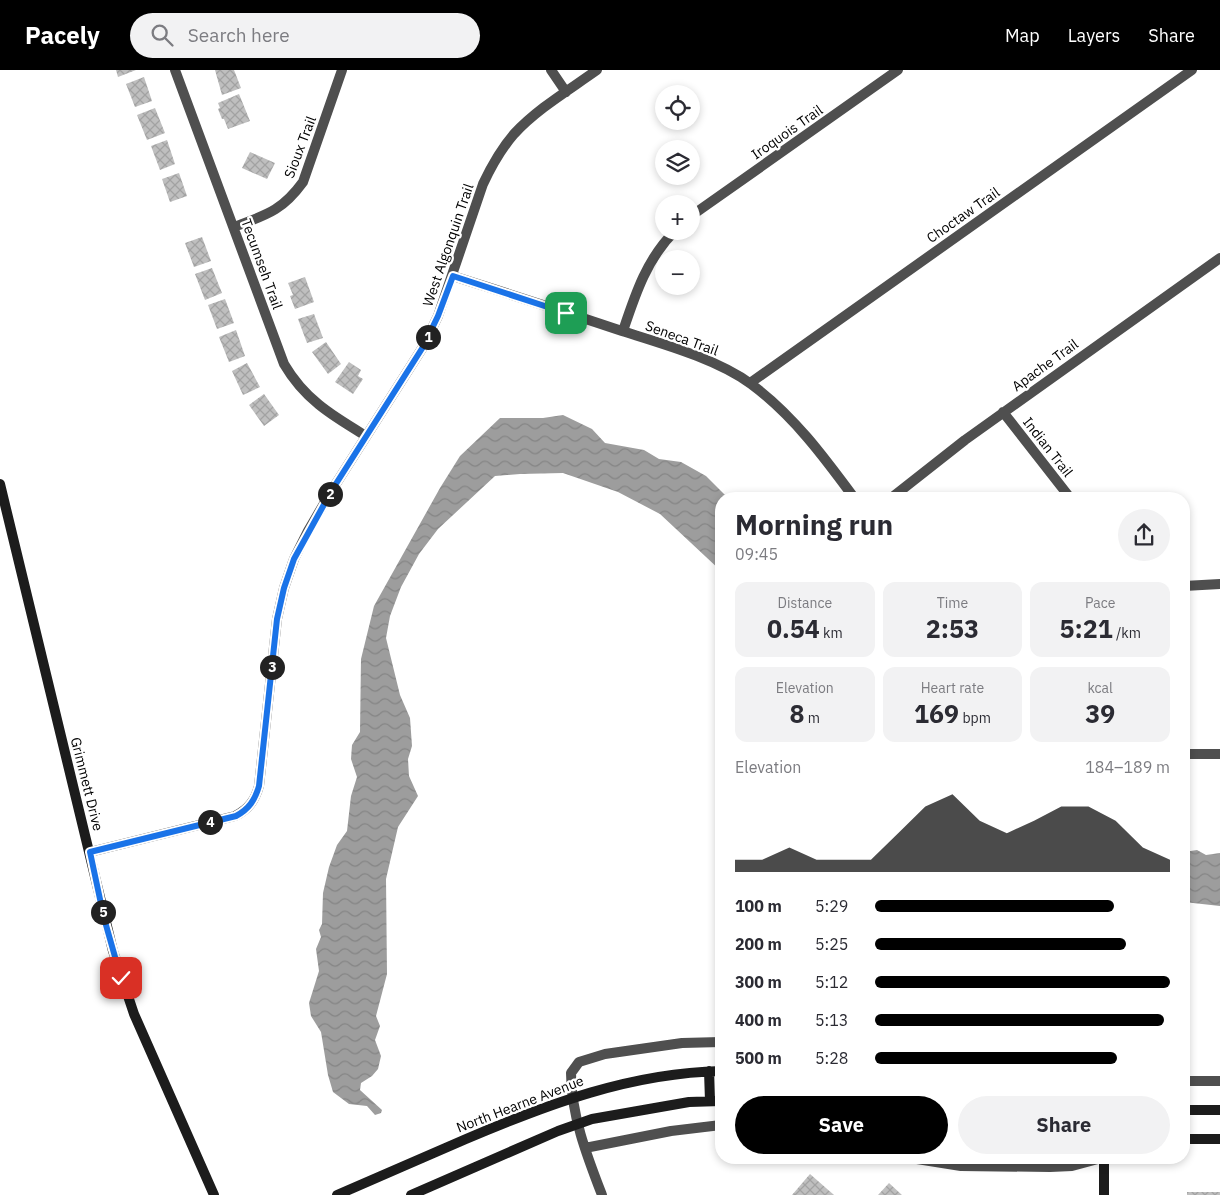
<!DOCTYPE html>
<html lang="en">
<head>
<meta charset="utf-8">
<style>
  body { margin:0; font-family:"IBM Plex Sans",sans-serif; background:#f2f2f3; color:#2b2b33; height:100vh; display:flex; flex-direction:column; font-size:19px; white-space:nowrap }
  * { box-sizing:border-box; margin:0 }
  p { font-size:16px; color:#7c7c81 }
  .icon { flex:none; width:28px; height:28px; fill:none; stroke:currentColor; stroke-width:2; stroke-linecap:round; stroke-linejoin:round }
  .map { position:relative; flex:1; overflow:hidden }
  .drawer { position:absolute; left:715px; top:422px; width:475px; height:672px; display:flex; flex-direction:column; background:#fff; border-radius:20px; box-shadow:0 2px 8px #0003 }
  .drawer>* { flex:none }
  .controls { position:absolute; left:655px; top:15px; display:grid; gap:10px }
  .controls a { display:grid; place-items:center; width:45px; height:45px; border-radius:50%; background:#fff; box-shadow:0 2px 8px #0003; font-size:25px }
  .pin { position:absolute; display:grid; place-items:center; width:42px; height:42px; color:#fff; margin:-21px; border-radius:10px; box-shadow:0 2px 8px #0006 }
  .km { position:absolute; width:25px; height:25px; margin:-12px; border-radius:50%; background:#222; color:#fff; font-size:14px; line-height:25px; text-align:center }
  .round { display:grid; place-items:center; flex:none; width:52px; height:52px; border-radius:26px; background:#f2f2f3 }
  .headline { display:flex; align-items:center; justify-content:space-between; height:85px; padding:0 20px }
  h1 { font-size:28px; font-weight:800; line-height:38px }
  .stats { display:grid; grid-template-columns:repeat(3,1fr); gap:8px; height:85px; padding:5px 20px }
  .stats div { display:grid; align-content:center; border-radius:12px; background:#f2f2f3; text-align:center }
  .stats b { font-size:25px; font-weight:800 }
  .stats small { font-size:14px; font-weight:400 }
  .stats p { font-size:14px }
  .chart { height:140px; padding:10px 20px }
  .chart p { display:flex; justify-content:space-between }
  .chart svg { width:100%; height:90px; margin-top:5px; fill:#000; opacity:.7 }
  .action { display:flex; gap:10px; margin-top:auto; padding:10px 20px }
  .action a { flex:1; height:58px; border-radius:30px; background:#000; color:#fff; font-size:20px; font-weight:800; line-height:58px; text-align:center }
  .action a+a { background:#f2f2f3; color:#2b2b33 }
  ul { padding:0 20px; list-style:none; font-size:16px }
  li { display:grid; grid-template-columns:80px 60px 1fr; align-items:center; height:38px }
  li i { height:12px; border-radius:6px; background:#000 }
  header { display:flex; align-items:center; gap:30px; box-sizing:border-box; height:70px; padding:0 25px; background:#000; color:#fff }
  header strong { font-size:24px }
  nav { display:flex; gap:28px; margin-inline-start:auto; font-size:18px }
  .search { width:350px; height:45px; background:#f2f2f3; display:flex; align-items:center; gap:12px; box-sizing:border-box; padding:0 18px; border-radius:28px; color:#7c7c81; font-size:19px }
  .map>svg:first-child { display:block }
  .water { fill:url(#water-waves) }
  .building { fill:url(#building-cross-hatch) }
  .lines { fill:none; stroke-linecap:round; stroke-linejoin:round }
  .street { stroke:#4f4f4f; stroke-width:10 }
  .secondary { stroke:#1c1c1c; stroke-width:10 }
  .route-casing { stroke:#fff; stroke-width:10 }
  .route { stroke:#1a73e8; stroke-width:6 }
  .labels { text-anchor:middle; dominant-baseline:central; stroke-width:4.5; stroke-linejoin:round; paint-order:stroke }
  .street-label { font-size:14px; fill:#000; stroke:#fff }
</style>
</head>
<body>
<header>
<strong>Pacely</strong>
<div class="search"><svg class="icon" aria-label="search" viewBox="0 0 24 24"><circle cx="10" cy="10" r="6"/><path d="M15 15l6 6"/></svg>Search here</div>
<nav><a>Map</a><a>Layers</a><a>Share</a></nav>
</header>
<div class="map">
<svg width="1220" height="1125" viewBox="0 0 1220 1125">
  <defs>
    <pattern id="water-waves" width="16" height="10" patternUnits="userSpaceOnUse" patternTransform="scale(1.25)"><rect width="16" height="10" fill="#9d9d9d"/><path d="M0 5q4-4 8 0t8 0" fill="none" stroke="#858585"/></pattern>
    <pattern id="building-cross-hatch" width="8" height="8" patternUnits="userSpaceOnUse" patternTransform="scale(1.25)"><rect width="8" height="8" fill="#bfbfbf"/><path d="M0 0l8 8M0 8l8-8" fill="none" stroke="#a2a2a2"/></pattern>
  </defs>
  <rect width="100%" height="100%" fill="#fff"/>
  <path class="water" d="M563,345L592,359L605,373L644,380L659,389L681,392L706,406L729,429H721V501L660,444L618,422L563,403L520,404L495,406L438,459L419,484L401,517L390,546L386,568L400,625L410,648L412,676L408,689L409,706L418,726L398,757L386,809L387,904L376,946L380,956L375,970L381,986L378,999L372,1006L361,1013L360,1020L382,1040L381,1043L375,1045L367,1036L349,1034L333,1022L328,1005L321,962L311,946L309,933L319,901L316,879L321,867L319,860L322,854L323,823L329,797L337,775L347,761L351,726L357,707L351,689L352,675L360,662L361,589L374,536L440,418L460,386L500,348H543Z
    M1197,780L1206,785L1220,783V836L1184,832V782Z"/>
  <path class="building" d="M116,0H136L118,7Z
    M215,0H234L241,18L222,25Z
    M144,7L152,31L135,37L126,14Z
    M239,24L250,51L228,59L224,49H222L218,39L220,38L218,33Z
    M155,38L165,63L147,70L137,45Z
    M167,70L175,94L160,100L151,76Z
    M250,82L275,93L267,109L242,98Z
    M179,103L187,126L170,132L162,109Z
    M202,167L211,191L194,197L185,173Z
    M212,198L222,223L205,230L195,204Z
    M305,207L314,232L295,239L290,226L293,225L288,213Z
    M225,229L234,253L217,259L208,235Z
    M314,244L323,268L307,273L298,249Z
    M236,260L245,286L229,292L219,267Z
    M326,272L341,294L328,304L312,282Z
    M349,292L361,300L358,306L363,309L353,324L335,312Z
    M247,293L260,317L243,325L232,301Z
    M264,324L279,345L264,356L249,335Z
    M810,1104L834,1125H792Z
    M889,1113L902,1125H878Z
    M1187,1122H1220V1125H1187Z"/>
  <g class="lines">
    <path class="street" d="M175,0L284,294C305,330 333,346 366,366
      M551,0L566,22
      M691,146L898,0
      M234,157C266,145 282,141 303,112L342,0
      M453,206C509,224 566,242 622,261C663,274 717,289 751,314C793,345 824,387 855,429
      M623,261C635,225 647,188 675,161
      M750,313L1192,0
      M1003,342L1071,429
      M890,429L965,370L1220,188
      M1184,516L1220,514
      M1184,684H1220
      M90,782L235,746C249,739 255,730 259,716L277,549L284,518L294,489L308,461L332,420L423,277L438,246L483,114C491,97 501,79 514,64C537,39 569,20 597,0
      M1184,1011H1220
      M585,1078L671,1061L721,1055
      M917,1089L961,1096L1050,1097L1072,1096L1098,1089
      M602,1125C587,1086 571,1045 571,1003L579,992L605,984L682,973L721,972"/>
    <path class="secondary" d="M0,414L113,881L134,944L214,1125
      M709,1001L710,1031
      M1184,1040H1220
      M1184,1069H1220
      M1104,1089V1125
      M337,1125C380,1106 423,1088 466,1069C548,1034 631,1003 721,1001
      M411,1125L558,1061L592,1049L689,1032L721,1031"/>
  </g>
  <g class="lines">
    <defs>
      <path id="route" d="M121,908L104,848L90,782L236,746C249,739 255,730 259,716L277,549L284,518L294,489L332,420L423,277L438,246L453,206L566,243"/>
    </defs>
    <use href="#route" class="route-casing"/>
    <use href="#route" class="route"/>
  </g>
  <g class="labels">
    <g class="street-label">
      <text transform="translate(787 62) rotate(-35)">Iroquois Trail</text>
      <text transform="translate(300 77) rotate(-69)">Sioux Trail</text>
      <text transform="translate(963 145) rotate(-35)">Choctaw Trail</text>
      <text transform="translate(448 175) rotate(-71)">West Algonquin Trail</text>
      <text transform="translate(262 194) rotate(70)">Tecumseh Trail</text>
      <text transform="translate(682 268) rotate(20)">Seneca Trail</text>
      <text transform="translate(1045 295) rotate(-36)">Apache Trail</text>
      <text transform="translate(1048 377) rotate(52)">Indian Trail</text>
      <text transform="translate(87 714) rotate(76)">Grimmett Drive</text>
      <text transform="translate(520 1034) rotate(-21)">North Hearne Avenue</text>
    </g>
  </g>
</svg>
<div class="controls">
<a><svg class="icon" aria-label="locate" viewBox="0 0 24 24"><circle cx="12" cy="12" r="6"/><path d="M12 2v4M12 18v4M2 12h4M18 12h4"/></svg></a>
<a><svg class="icon" aria-label="layers" viewBox="0 0 24 24"><path d="M12 4l9 5-9 5-9-5zM3 14l9 5 9-5"/></svg></a>
<a>+</a>
<a>−</a>
</div>
<div class="pin" style="left:566px;top:243px;background:#1e9e55"><svg class="icon" aria-label="arrive" viewBox="0 0 24 24"><path d="M6 21V4h12l-3 4 3 4H6"/></svg></div>
<div class="pin" style="left:121px;top:908px;background:#d93025"><svg class="icon" aria-label="check" viewBox="0 0 24 24"><path d="M5 12l5 5 9-10"/></svg></div>
<b class="km" style="left:428px;top:267px">1</b>
<b class="km" style="left:330px;top:424px">2</b>
<b class="km" style="left:272px;top:597px">3</b>
<b class="km" style="left:210px;top:752px">4</b>
<b class="km" style="left:103px;top:842px">5</b>
<section class="drawer">
<div class="headline"><div><h1>Morning run</h1><p>09:45</p></div><a class="round"><svg class="icon" aria-label="share" viewBox="0 0 24 24"><path d="M12 15V3M7 8l5-5 5 5M5 13v7h14v-7"/></svg></a></div>
<div class="stats">
<div><p>Distance</p><b>0.54<small> km</small></b></div>
<div><p>Time</p><b>2:53</b></div>
<div><p>Pace</p><b>5:21<small> /km</small></b></div>
</div>
<div class="stats">
<div><p>Elevation</p><b>8<small> m</small></b></div>
<div><p>Heart rate</p><b>169<small> bpm</small></b></div>
<div><p>kcal</p><b>39</b></div>
</div>
<div class="chart"><p><span>Elevation</span>184–189 m</p>
<svg viewBox="0 0 160 44" preserveAspectRatio="none"><path d="M0 44V38L10 38L20 32L30 38L40 38L50 38L60 25L70 12L80 6L90 19L100 25L110 19L120 12L130 12L140 19L150 32L160 38V44z"/></svg>
</div>
<ul>
<li><b>100 m</b>5:29<i style="width:81%"></i></li>
<li><b>200 m</b>5:25<i style="width:85%"></i></li>
<li><b>300 m</b>5:12<i style="width:100%"></i></li>
<li><b>400 m</b>5:13<i style="width:98%"></i></li>
<li><b>500 m</b>5:28<i style="width:82%"></i></li>
</ul>
<div class="action"><a>Save</a><a>Share</a></div>
</section>
</div>
</body>
</html>
